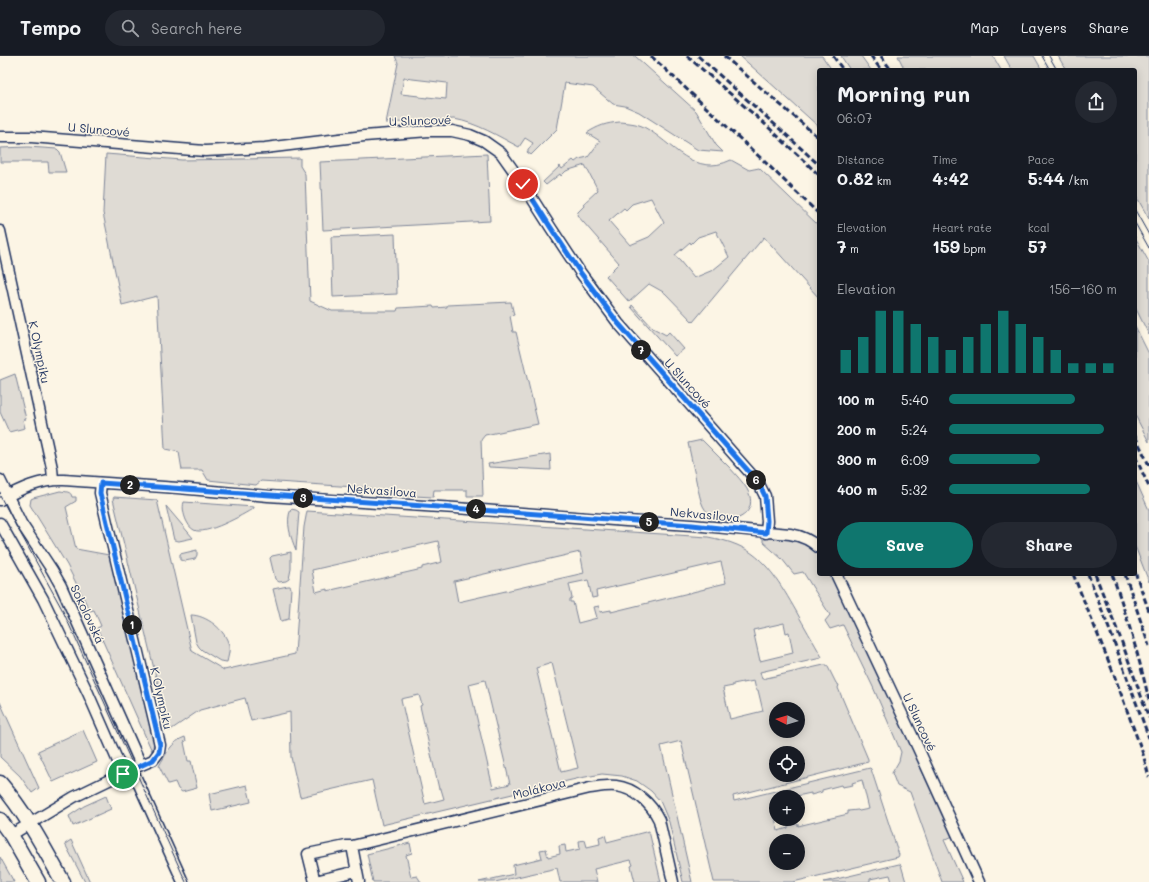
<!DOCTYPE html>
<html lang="en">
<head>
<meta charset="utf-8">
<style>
  body { margin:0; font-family:Mali,sans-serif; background:#242831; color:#f1f3f6; height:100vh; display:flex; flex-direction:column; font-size:15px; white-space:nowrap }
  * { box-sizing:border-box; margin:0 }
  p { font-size:13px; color:#9ea1a6 }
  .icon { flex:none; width:22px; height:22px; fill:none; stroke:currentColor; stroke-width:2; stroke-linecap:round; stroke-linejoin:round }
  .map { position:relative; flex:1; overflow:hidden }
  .side { position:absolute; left:817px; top:12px; width:320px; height:508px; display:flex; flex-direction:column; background:#171b24; border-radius:4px; box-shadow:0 2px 10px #0003 }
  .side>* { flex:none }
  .needle { width:26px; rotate:275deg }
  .buttons { position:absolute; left:769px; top:646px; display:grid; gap:8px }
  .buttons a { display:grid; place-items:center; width:36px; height:36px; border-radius:50%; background:#171b24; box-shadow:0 2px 10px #0003; font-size:20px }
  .pin { position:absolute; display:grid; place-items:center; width:34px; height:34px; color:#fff; margin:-17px; border:2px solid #fff; border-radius:50%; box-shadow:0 1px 4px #0007 }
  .km { position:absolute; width:20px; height:20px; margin:-10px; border-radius:50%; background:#222; color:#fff; font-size:11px; line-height:20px; text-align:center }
  .round { display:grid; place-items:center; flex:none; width:42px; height:42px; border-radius:21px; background:#242831 }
  .headline { display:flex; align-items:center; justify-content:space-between; height:68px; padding:0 20px }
  h1 { font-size:22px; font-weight:700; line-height:30px }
  .stats { display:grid; grid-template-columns:repeat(3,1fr); gap:6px; height:68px; padding:4px 20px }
  .stats div { display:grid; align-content:center }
  .stats b { font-size:17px; font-weight:700 }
  .stats small { font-size:11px; font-weight:400 }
  .stats p { font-size:11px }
  .chart { height:112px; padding:8px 20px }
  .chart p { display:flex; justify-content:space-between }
  .chart svg { width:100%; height:72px; margin-top:4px; stroke:#0f766e; stroke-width:6 }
  .button { display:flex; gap:8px; margin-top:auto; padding:8px 20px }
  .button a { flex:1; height:46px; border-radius:24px; background:#0f766e; color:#fff; font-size:16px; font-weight:700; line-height:46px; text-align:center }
  .button a+a { background:#242831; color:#f1f3f6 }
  ul { padding:0 20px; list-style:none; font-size:13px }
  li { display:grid; grid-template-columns:64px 48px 1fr; align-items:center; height:30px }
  li i { height:10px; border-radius:5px; background:#0f766e }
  header { display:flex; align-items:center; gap:24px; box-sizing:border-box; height:56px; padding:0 20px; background:#171b24; border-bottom:1px solid #363941 }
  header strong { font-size:19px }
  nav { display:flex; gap:22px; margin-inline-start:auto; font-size:14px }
  .search { width:280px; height:36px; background:#242831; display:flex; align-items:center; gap:10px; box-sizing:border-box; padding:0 14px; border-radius:22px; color:#9ea1a6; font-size:15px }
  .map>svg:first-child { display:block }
  .green { fill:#dfdbd4; stroke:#7d8599; fill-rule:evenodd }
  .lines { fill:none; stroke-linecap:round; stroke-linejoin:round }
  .minor-casing { stroke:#1b2f5e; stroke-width:13 }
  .secondary-casing { stroke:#1b2f5e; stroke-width:17 }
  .minor { stroke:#fcf5e5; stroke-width:10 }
  .secondary { stroke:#fcf5e5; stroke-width:14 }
  .tram { stroke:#1b2f5e; stroke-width:1 }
  .rail { stroke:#1b2f5e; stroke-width:3; stroke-dasharray:6 3; stroke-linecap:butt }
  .route-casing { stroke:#fff; stroke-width:8 }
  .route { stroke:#1a73e8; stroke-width:5 }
  .labels { text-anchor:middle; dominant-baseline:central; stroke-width:3; stroke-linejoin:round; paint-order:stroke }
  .street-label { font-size:12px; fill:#1b2f5e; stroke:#fcf5e5 }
</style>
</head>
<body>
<header>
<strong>Tempo</strong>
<div class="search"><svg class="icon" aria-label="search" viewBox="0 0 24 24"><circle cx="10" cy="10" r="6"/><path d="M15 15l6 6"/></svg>Search here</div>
<nav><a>Map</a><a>Layers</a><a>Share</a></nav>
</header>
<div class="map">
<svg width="1149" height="826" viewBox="0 0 1149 826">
  <rect width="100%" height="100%" fill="#fcf5e5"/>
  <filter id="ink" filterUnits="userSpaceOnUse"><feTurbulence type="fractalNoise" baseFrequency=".025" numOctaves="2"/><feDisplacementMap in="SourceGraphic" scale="8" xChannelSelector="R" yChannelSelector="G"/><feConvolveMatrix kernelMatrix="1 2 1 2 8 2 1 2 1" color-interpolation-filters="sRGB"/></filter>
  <g filter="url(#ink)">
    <path class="green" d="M395,0H635L696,55L716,89L723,96L698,94L639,56L625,50L613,48L593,31L565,27L557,73L531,99L527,96L533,87L525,82L519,91C498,80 477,67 454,63L386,67L398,7ZM404,22L447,27L446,43L427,41V42L419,41V40L401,38Z
      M740,0H822L832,14H819V71L767,24Z
      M841,0H861L871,14H850Z
      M898,0H993L1001,14H905Z
      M1004,0H1034L1042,14H1012Z
      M1058,0H1149V163L1135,138V14H1066Z
      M620,66C628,67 636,67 644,71C673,87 694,122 731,104L749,114L759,112L819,170V242L764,181L693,266L665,237L649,228L629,246L606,220L619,207L577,159L578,156L584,150L583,148L598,134L585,109L566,115L561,120L560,118L546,129L543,126L560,110L562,113L573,104L575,106L579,103L588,101L600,85L587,77C598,70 606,67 620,66ZM651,142L664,167L649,181L630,189L609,165L624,152L626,154L632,148ZM716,175L729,201L713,214L694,222L675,199L690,186L691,188L698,181Z
      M28,91L57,93L60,96L66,116H49L48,106H0V92Z
      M106,98L182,104L300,102V110L305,118L310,245L332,255H397L398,252L433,250L434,252L447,251V249L511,246L514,259L510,260L513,276H516L538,368L485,379L481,384L483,440H467V434H434L433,441L377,438L371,432L261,425L256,429L208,424L202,414H182L179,396L165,393L157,240L122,249L103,157Z
      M487,98L490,165L323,174L320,106Z
      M395,178L397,238L333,241L331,181Z
      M1135,181L1149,206V279L1135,251Z
      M632,249L653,272L666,279L669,276L684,293L675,300L631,251Z
      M1135,270L1149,298V386L1135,359Z
      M15,318L26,363L23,364L25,372L9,376L0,356V324Z
      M702,384C711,393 721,403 730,412C736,419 743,426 747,433C764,464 716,476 703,450C700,444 699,436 697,429C694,415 691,401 688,387Z
      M550,398L551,414L489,411L488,408Z
      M1135,423L1149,454V526L1135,490Z
      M60,435C66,436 71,435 72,441H76V445L66,451L76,493L109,499L111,501L154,684L153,692L152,695L97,572L101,570L94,554L90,555L67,509L30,449L31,443L33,442Z
      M114,441L157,444L192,595L224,614L295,598L304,471L307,455L708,481C718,483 728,485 737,489C766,501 781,529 796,555C804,570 813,585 822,601L821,602L760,616L762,623L824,609H827L836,627L839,629L838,632L868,703V706L733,740L734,745L870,712L871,713L899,799L898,801L793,826H714L681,685L661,690L692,826H683L669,766L660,745L651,735L637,725L622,720L602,718L580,722L382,769L372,724L300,741L291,701L290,656L251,665L245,642L200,654L169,675L113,443ZM438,485L442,506L422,511V513L327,535V533L316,536L312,514ZM580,496L584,517L458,546L454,525ZM721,506L726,527L705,532V533L611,556V554L600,556L599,550L594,551L597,562L578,567L573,546H570V543L572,542L569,528L588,524L592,542L597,541L596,535ZM784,567L786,577L789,576L793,597L760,605L753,574ZM552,607L578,712L561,716L536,612ZM485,624L510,728L493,732L469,628ZM754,625L756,634H758L763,655L730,663L723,632L733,630V628L743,626V627ZM419,639L422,649L420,650L439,733H441L444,743L425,748L401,643ZM776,653H798V675H776ZM776,697H798V719H776ZM862,724L869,753L859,755L858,754L848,755V758L798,770V768L788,770V772L778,775L772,749L776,747V741H792L811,737V739L822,736V734L841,729L842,731L853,729L852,727ZM776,785H798V807H776Z
      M184,446L254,451V452C243,459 205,480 194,474C190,472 188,468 186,464C184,459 182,452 184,446Z
      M166,450L193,482L179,485L174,484Z
      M291,453L296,454L299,456L296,494C291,482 285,466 291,453Z
      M765,482C783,483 807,482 819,499V518H830L876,613L953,780L944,784L963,826H942L910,736L897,730L892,717L899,705L901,696L873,631L843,569L830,573L825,565L830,559L803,516L794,518L782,503L763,486V483Z
      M197,494V499L195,503L185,505L180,504V498Z
      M291,496V513L289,523L286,525L279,526L275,523L270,502L272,500Z
      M288,530H290L291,532L289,563L281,565L273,533Z
      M191,559C206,559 226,574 229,590C230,595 228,601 227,606L220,605L202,594L199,591L196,586Z
      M0,646L39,732L32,737L20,720L0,701Z
      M83,674L97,706L53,726L38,695Z
      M185,681L186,685L184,686L188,705H191L197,732L182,736L178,733L175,726L168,728L159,710C166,698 172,685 185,681Z
      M247,729L251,746L212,755L209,738Z
      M106,740L111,753L73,770L69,760L84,750Z
      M649,775L661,826H635L631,810L633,809L631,804L594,813L597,826H560L557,812L495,826H479L514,818L513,809L542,802L540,794L546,793L548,801L560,798L559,790L565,789L566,796L580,793L579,785L585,784L587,791L600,788L599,781L605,779L607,786Z
      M71,784L90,826H85L65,788Z
      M410,787L412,797L406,799L411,821L417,820L421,826H373L367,798Z
      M0,801L14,826H0Z
      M899,808L901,809L906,826H892L890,819L870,823V825L868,826H824Z"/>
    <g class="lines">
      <defs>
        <path id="minor" d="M0,81H31L205,95L265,92L364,80L429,75H452L470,79L484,85L501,97L523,128L551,172L580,216L618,267L758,426L765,440L767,465L766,477
          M0,175L52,412L53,423
          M0,424L21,467L52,514L61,530L141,709
          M0,444C20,433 41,423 64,424L178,432L268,440L456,452L626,465L692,469L790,478C802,480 811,484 819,492
          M0,467L43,543L88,637L123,717
          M836,518L918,692L979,826
          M132,713L183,826
          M11,779L74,741L134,712L153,704L159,696L160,689L100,437L101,427
          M352,790L359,826
          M315,825L357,815
          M315,826L308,798L346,790H352L590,732C598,731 607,729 616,730C634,732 651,747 659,764L673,826"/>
        <path id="secondary" d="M0,727C26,757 44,792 63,826
          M0,764L11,779L38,826"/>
      </defs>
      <use href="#minor" class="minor-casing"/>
      <use href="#secondary" class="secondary-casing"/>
      <use href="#minor" class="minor"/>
      <use href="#secondary" class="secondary"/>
      <path class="tram" d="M1042,0L1050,14
        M1049,0L1057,14
        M1135,154L1149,179
        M1135,167L1149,192
        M0,440L62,553L186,826"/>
      <path class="rail" d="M651,0L765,106L819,158
        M687,0L766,69L819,119
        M698,0L792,84L819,109
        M724,0L819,82
        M833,0L843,14
        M871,0L881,14
        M881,0L891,14
        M1135,380L1149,409
        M1135,400L1149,431
        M1135,516L1149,555
        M1073,518L1113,616L1143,698L1149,721
        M1088,518L1113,583L1149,682
        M1095,518L1120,581L1149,662
        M1112,518C1127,560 1139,601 1149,644
        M1125,518L1149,590"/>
    </g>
  </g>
  <g class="lines" filter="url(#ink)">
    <defs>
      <path id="route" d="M123,718L153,704L159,696L160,689L100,437L101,427L692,469L766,477L767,465L765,440L758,426L618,267L580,216L551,172L523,128"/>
    </defs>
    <use href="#route" class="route-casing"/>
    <use href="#route" class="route"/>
  </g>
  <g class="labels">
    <g class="street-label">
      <text transform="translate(420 64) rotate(-2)">U Sluncové</text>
      <text transform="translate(99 73) rotate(5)">U Sluncové</text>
      <text transform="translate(40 296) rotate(78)">K Olympiku</text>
      <text transform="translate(688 327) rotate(48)">U Sluncové</text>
      <text transform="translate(382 434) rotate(4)">Nekvasilova</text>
      <text transform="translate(705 458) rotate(5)">Nekvasilova</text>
      <text transform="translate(88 558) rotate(65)">Sokolovská</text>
      <text transform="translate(162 642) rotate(77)">K Olympiku</text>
      <text transform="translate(920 666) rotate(65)">U Sluncové</text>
      <text transform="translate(539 732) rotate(-14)">Molákova</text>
    </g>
  </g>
</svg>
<div class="buttons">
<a><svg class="needle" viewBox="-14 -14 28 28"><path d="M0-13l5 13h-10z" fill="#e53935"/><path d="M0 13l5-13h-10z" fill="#9ea1a6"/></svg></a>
<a><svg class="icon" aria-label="locate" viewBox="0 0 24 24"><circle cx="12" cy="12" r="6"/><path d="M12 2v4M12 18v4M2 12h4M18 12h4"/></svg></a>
<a>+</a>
<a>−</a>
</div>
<div class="pin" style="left:123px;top:718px;background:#1e9e55"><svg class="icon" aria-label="arrive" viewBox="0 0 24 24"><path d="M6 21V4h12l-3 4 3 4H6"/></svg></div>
<div class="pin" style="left:523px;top:128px;background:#d93025"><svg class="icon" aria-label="check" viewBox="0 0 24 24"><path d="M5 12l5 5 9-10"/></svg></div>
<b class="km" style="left:132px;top:569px">1</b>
<b class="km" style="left:130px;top:429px">2</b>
<b class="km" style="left:303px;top:442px">3</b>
<b class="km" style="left:476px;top:453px">4</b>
<b class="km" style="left:649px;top:466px">5</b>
<b class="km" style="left:756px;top:424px">6</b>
<b class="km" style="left:641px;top:294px">7</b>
<section class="side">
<div class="headline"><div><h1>Morning run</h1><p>06:07</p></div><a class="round"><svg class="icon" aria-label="share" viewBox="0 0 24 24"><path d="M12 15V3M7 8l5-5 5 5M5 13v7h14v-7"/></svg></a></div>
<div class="stats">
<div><p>Distance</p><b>0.82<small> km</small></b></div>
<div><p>Time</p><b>4:42</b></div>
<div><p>Pace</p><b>5:44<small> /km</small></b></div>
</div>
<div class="stats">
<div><p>Elevation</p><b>7<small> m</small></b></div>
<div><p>Heart rate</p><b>159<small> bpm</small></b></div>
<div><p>kcal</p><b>57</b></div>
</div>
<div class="chart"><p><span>Elevation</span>156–160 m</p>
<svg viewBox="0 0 160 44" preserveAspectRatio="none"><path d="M5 44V30M15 44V22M25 44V6M35 44V6M45 44V14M55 44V22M65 44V30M75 44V22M85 44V14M95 44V6M105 44V14M115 44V22M125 44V30M135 44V38M145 44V38M155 44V38"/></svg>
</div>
<ul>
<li><b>100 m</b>5:40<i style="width:75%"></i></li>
<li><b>200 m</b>5:24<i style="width:92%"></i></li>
<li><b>300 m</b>6:09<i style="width:54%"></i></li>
<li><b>400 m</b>5:32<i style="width:84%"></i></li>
</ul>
<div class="button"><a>Save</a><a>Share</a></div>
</section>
</div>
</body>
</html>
